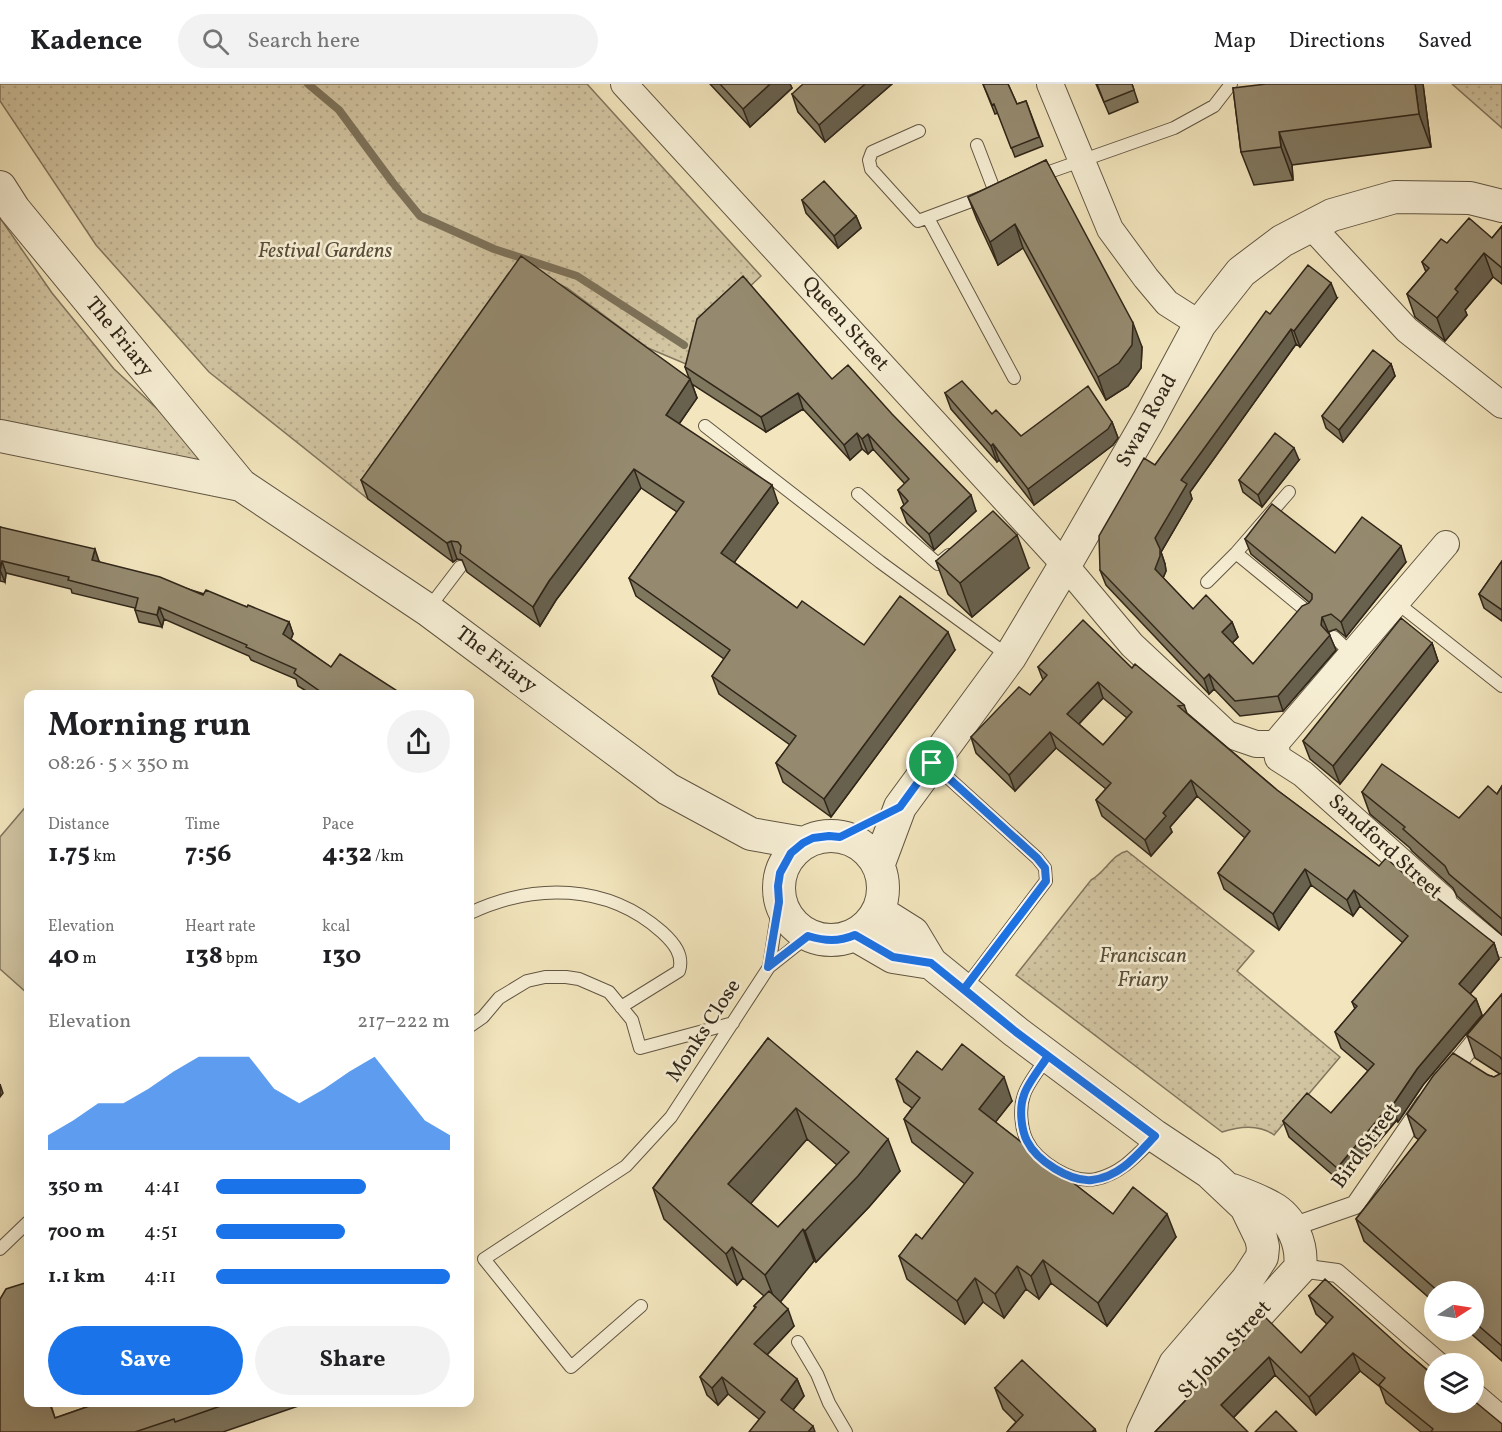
<!DOCTYPE html>
<html lang="en">
<head>
<meta charset="utf-8">
<style>
  body { margin:0; font-family:Vollkorn,serif; background:#f2f2f2; color:#202124; height:100vh; display:flex; flex-direction:column; font-size:22px; white-space:nowrap }
  * { box-sizing:border-box; margin:0 }
  p { font-size:20px; color:#757577 }
  .icon { flex:none; width:33px; height:33px; fill:none; stroke:currentColor; stroke-width:2; stroke-linecap:round; stroke-linejoin:round }
  .map { position:relative; flex:1; overflow:hidden }
  .sheet { position:absolute; left:24px; top:606px; width:450px; height:717px; display:flex; flex-direction:column; background:#fff; border-radius:12px; box-shadow:0 6px 24px #0002 }
  .sheet>* { flex:none }
  .needle { width:39px; rotate:78deg }
  .tools { position:absolute; left:1424px; top:1197px; display:grid; gap:12px }
  .tools a { display:grid; place-items:center; width:60px; height:60px; border-radius:50%; background:#fff; box-shadow:0 6px 24px #0002; font-size:30px }
  .pin { position:absolute; display:grid; place-items:center; width:51px; height:51px; color:#fff; margin:-26px; border:3px solid #fff; border-radius:50%; box-shadow:0 2px 6px #0007 }
  .round { display:grid; place-items:center; flex:none; width:63px; height:63px; border-radius:32px; background:#f2f2f2 }
  .summary { display:flex; align-items:center; justify-content:space-between; height:102px; padding:0 24px }
  h1 { font-size:33px; font-weight:700; line-height:45px }
  .metrics { display:grid; grid-template-columns:repeat(3,1fr); gap:9px; height:102px; padding:6px 24px }
  .metrics div { display:grid; align-content:center }
  .metrics b { font-size:26px; font-weight:700 }
  .metrics small { font-size:16px; font-weight:400 }
  .metrics p { font-size:16px }
  .chart { height:168px; padding:12px 24px }
  .chart p { display:flex; justify-content:space-between }
  .chart svg { width:100%; height:108px; margin-top:6px; fill:#1a73e8; opacity:.7 }
  .action { display:flex; gap:12px; margin-top:auto; padding:12px 24px }
  .action a { flex:1; height:69px; border-radius:36px; background:#1a73e8; color:#fff; font-size:24px; font-weight:700; line-height:69px; text-align:center }
  .action a+a { background:#f2f2f2; color:#202124 }
  ul { padding:0 24px; list-style:none; font-size:20px }
  li { display:grid; grid-template-columns:96px 72px 1fr; align-items:center; height:45px }
  li i { height:15px; border-radius:8px; background:#1a73e8 }
  header { display:flex; align-items:center; gap:36px; box-sizing:border-box; height:84px; padding:0 30px; background:#fff; border-bottom:2px solid #e0e0e0 }
  header strong { font-size:28px }
  nav { display:flex; gap:33px; margin-inline-start:auto; font-size:21px }
  .search { width:420px; height:54px; background:#f2f2f2; display:flex; align-items:center; gap:15px; box-sizing:border-box; padding:0 21px; border-radius:33px; color:#757577; font-size:22px }
  .map>svg:first-child { display:block }
  .grass { fill:#d2c5a2; stroke:#81765e; stroke-width:1.5 }
  .park { fill:url(#park-dots); stroke:#81765e; stroke-width:1.5 }
  .lines { fill:none; stroke-linecap:round; stroke-linejoin:round }
  .stream { stroke:#7d725a; stroke-width:8 }
  .service-casing { stroke:#615642; stroke-width:14 }
  .pedestrian-casing { stroke:#615642; stroke-width:20 }
  .minor-casing { stroke:#615642; stroke-width:28 }
  .tertiary-casing { stroke:#615642; stroke-width:34 }
  .service { stroke:#f7efd5; stroke-width:12 }
  .pedestrian { stroke:#f7efd5; stroke-width:18 }
  .minor { stroke:#f7efd5; stroke-width:26 }
  .tertiary { stroke:#f7efd5; stroke-width:32 }
  .wall { fill:#80775f; stroke:#302619; stroke-width:1.5; fill-rule:evenodd }
  .shaded-wall { fill:#68614e; stroke:#302619; stroke-width:1.5 }
  .building { fill:#958a6f; stroke:#302619; stroke-width:1.5; fill-rule:evenodd }
  .route-casing { stroke:#fff; stroke-width:12 }
  .route { stroke:#1a73e8; stroke-width:8 }
  .labels { text-anchor:middle; dominant-baseline:central; stroke-width:5; stroke-linejoin:round; paint-order:stroke }
  .park-label { font-size:21px; font-style:italic; fill:#584e3b; stroke:#f7efd5 }
  .street-label { font-size:21px; fill:#302619; stroke:#f7efd5 }
</style>
</head>
<body>
<header>
<strong>Kadence</strong>
<div class="search"><svg class="icon" aria-label="search" viewBox="0 0 24 24"><circle cx="10" cy="10" r="6"/><path d="M15 15l6 6"/></svg>Search here</div>
<nav><a>Map</a><a>Directions</a><a>Saved</a></nav>
</header>
<div class="map">
<svg width="1502" height="1348" viewBox="0 0 1502 1348">
  <defs>
    <pattern id="park-dots" width="8" height="8" patternUnits="userSpaceOnUse" patternTransform="scale(1.5)"><rect width="8" height="8" fill="#d2c5a2"/><path d="M2 2h.1M6 6h.1" fill="none" stroke="#b5a98b" stroke-width="1.8" stroke-linecap="round"/></pattern>
  </defs>
  <rect width="100%" height="100%" fill="#f3e6be"/>
  <filter id="stains"><feTurbulence type="fractalNoise" baseFrequency=".00333" numOctaves="4"/><feColorMatrix values="0 0 0 0 .2 0 0 0 0 .09 0 0 0 0 .02 0 0 0 .5 -.17"/></filter>
  <radialGradient id="worn" r=".72"><stop offset=".6" stop-color="#630" stop-opacity="0"/><stop offset="1" stop-color="#630" stop-opacity=".3"/></radialGradient>
  <path class="grass" d="M28,720V907L27,909L0,885V753Z"/>
  <path class="park" d="M0,0H587L761,192L701,248L693,283L648,264L567,204L542,192L368,415L209,288L96,161L0,17Z
    M1452,0H1502V44Z
    M0,134L52,209L114,285L203,367L195,384L0,336Z
    M1127,767L1254,867L1237,887L1340,973L1274,1051C1259,1040 1240,1042 1222,1048L1016,891L1091,796C1105,789 1112,770 1127,767Z"/>
  <g class="lines">
    <path class="stream" d="M308,0L339,26L393,99L420,132L494,165L577,192L684,261"/>
    <defs>
      <path id="service" d="M919,47L872,68L869,76L871,85L918,137L985,112
        M977,61L995,108
        M1038,92L1174,44L1214,22L1231,0
        M928,134L1014,294
        M705,342L880,478L1010,573
        M858,410L938,480L949,471
        M1236,469L1309,529
        M1207,498L1236,469L1289,408
        M1396,518L1502,602
        M428,525L460,483
        M1334,553L1352,570
        M933,680L1037,774L1045,784L1046,797L965,904
        M470,829C534,799 607,799 662,848C674,859 684,871 679,887L621,923
        M769,883L779,818
        M470,942L483,933L499,914L527,897L545,893H566L579,895L609,908L632,936L640,964L733,939
        M1048,972C1041,983 1027,1000 1024,1011C1019,1024 1021,1045 1027,1057C1037,1078 1073,1100 1096,1095C1122,1089 1137,1071 1155,1053
        M0,1165L28,1138
        M641,1222L571,1283L484,1175L626,1082L671,1033L769,883L808,852
        M798,1258L817,1290L829,1319L846,1348"/>
      <path id="pedestrian" d="M1443,815L1502,864
        M1446,993L1502,924
        M1292,1143L1355,1121L1425,1019
        M1300,1184L1337,1189L1442,1280
        M1473,1306L1502,1331"/>
      <path id="minor" d="M624,0L1065,481L1132,561L1227,650L1256,660H1275L1446,460
        M1050,0L1110,145L1146,194L1167,219L1200,240
        M1311,142L1407,246L1502,321
        M1275,660L1278,674L1303,690L1443,815"/>
      <path id="tertiary" d="M0,103L14,125L241,401L428,526L668,705L751,750L803,759
        M0,352L241,401
        M779 804a52 52 0 1 1 104 0a52 52 0 1 1-104 0Z
        M878,782L900,723L1010,573L1065,481L1148,337L1200,240L1241,188L1282,157L1332,131L1395,113L1470,114L1502,122
        M878,827L913,849L931,879L1016,948L1155,1052L1209,1088L1246,1123L1261,1154L1263,1163L1262,1173L1247,1196L1175,1280L1143,1348
        M855,851L893,873L931,879
        M1158,1339L1300,1184C1303,1161 1292,1134 1271,1123C1259,1116 1245,1111 1232,1106"/>
    </defs>
    <use href="#service" class="service-casing"/>
    <use href="#pedestrian" class="pedestrian-casing"/>
    <use href="#minor" class="minor-casing"/>
    <use href="#tertiary" class="tertiary-casing"/>
    <use href="#service" class="service"/>
    <use href="#pedestrian" class="pedestrian"/>
    <use href="#minor" class="minor"/>
    <use href="#tertiary" class="tertiary"/>
  </g>
  <path class="wall" d="M710,0H790L792,4L750,43Z
    M892,0L825,58L798,28L792,10Z
    M983,0H1008L1017,20L1026,17L1043,62L1015,73L998,29L995,30Z
    M1096,0H1132L1138,18L1109,30Z
    M1423,0L1431,63L1292,81L1293,96L1254,101L1241,68L1233,4Z
    M1046,76L1142,263L1141,284L1128,302L1106,316L1023,164L998,181L977,136L968,113Z
    M802,116L856,132L861,144L838,164L806,129Z
    M1502,142V200L1493,193L1465,226L1467,231L1445,257L1415,233L1407,210L1426,188L1422,178L1447,159L1492,154Z
    M1337,214L1300,263L1296,260L1190,408L1192,415L1161,468L1165,480L1166,487L1163,494L1193,525L1232,538L1238,553L1232,559L1253,580L1310,519L1251,470L1245,455L1335,469L1406,478L1346,553L1336,545L1328,548L1336,566L1283,627L1240,632L1214,605L1209,610L1106,501L1100,486L1155,381L1270,230Z
    M1391,280L1395,292L1343,358L1326,344L1322,332Z
    M685,283L832,295L976,427L934,466L907,439L901,424L904,421L898,406L905,400L873,365L868,370L862,365L850,376L803,325L766,348L692,300L697,314L679,340L778,419L734,478L797,524L864,561L955,566L831,733L783,698L776,679L790,661L719,610L712,592L724,575L636,512L629,494L677,428L641,404L556,516L540,542L467,488L462,476L457,475L453,478L368,415L361,396L689,294Z
    M945,309L992,330L1021,352L1112,338L1118,354L1113,361L1034,421L999,376L997,378L951,325Z
    M1299,376L1262,423L1243,408L1239,396Z
    M0,443L99,477V478L247,523L289,538L293,550L291,555L331,583L402,610H311L298,602L296,595L251,576L249,572L164,535L162,543L139,538L135,526V524L72,509L71,505L6,489L5,498L0,497Z
    M936,477L1029,484L972,533L948,510Z
    M1502,477V537L1484,524L1479,510Z
    M1432,559L1438,577L1340,700L1310,675L1303,657Z
    M1038,583L1132,584L1184,621L1187,629L1277,706L1379,782L1427,810L1494,859L1499,875L1470,910L1476,915L1482,931L1423,1001L1398,1038L1396,1037L1343,1100L1289,1053L1283,1037L1331,1029L1368,987L1341,964L1335,948L1355,925L1352,918L1403,859L1360,822L1353,832L1311,801L1279,846L1224,805L1218,789L1245,754L1197,712L1170,743L1172,748L1151,772L1102,732L1096,716L1106,705L1056,664L1015,707L976,669L971,653L1030,611L1043,596ZM1103,614L1127,634L1103,661L1079,640Z
    M1502,702V851L1457,812L1453,804L1412,767L1410,764L1370,730L1362,708L1459,734L1497,710Z
    M1502,910V1277L1467,1246H1473V1208H1434V1218L1364,1157L1356,1135L1419,1056L1415,1053L1407,1030L1488,991L1494,993L1500,990L1475,974L1467,951Z
    M768,954L900,1087L869,1123L816,1178L814,1177L780,1218L794,1242L767,1271L797,1295L804,1312L793,1326L759,1335L728,1310L718,1321L707,1311L700,1293L755,1224L754,1222L764,1212L743,1194L737,1201L664,1135L653,1104ZM807,1055L837,1081L778,1143L750,1119Z
    M942,986L1012,1017L995,1038L1113,1130L1176,1153L1107,1242L1051,1199L1039,1215L1026,1205L1004,1234L983,1218L965,1240L907,1195L899,1172L922,1155L965,1100L912,1058L904,1035L912,1024L904,1018L896,995Z
    M1309,1212L1406,1268L1502,1348H1421L1386,1319L1380,1303L1360,1287L1316,1331L1275,1291L1233,1334L1155,1348L1244,1256L1243,1253L1301,1269L1327,1240L1316,1230Z
    M995,1304L1095,1345L1096,1348H1007L1016,1338L1003,1325Z
    M28,1318H50L55,1334L101,1318H310L223,1348H0Z"/>
  <path class="shaded-wall" d="M770,0H790L792,4L750,43L743,25Z
    M865,0H892L825,58L819,41Z
    M1415,0H1423L1431,63L1419,30Z
    M1279,48L1292,81L1293,96L1281,63Z
    M856,132L861,144L838,164L834,152Z
    M1015,140L1023,164L998,181L990,158Z
    M1484,169L1493,193L1465,226L1467,231L1445,257L1437,234L1455,205Z
    M1331,199L1337,214L1300,263L1294,247Z
    M1133,239L1142,263L1141,284L1128,302L1106,316L1098,293Z
    M1291,245L1296,260L1190,408L1192,415L1161,468L1165,480L1166,487L1160,501L1155,485V454L1181,396Z
    M1391,280L1395,292L1343,358L1339,346Z
    M690,295L697,314L672,350L666,331Z
    M798,309L803,325L766,348L761,333Z
    M1112,338L1118,354L1113,361L1034,421L1028,405Z
    M857,349L862,365L850,376L844,361Z
    M868,350L873,365L868,370L862,355Z
    M993,360L999,376L997,378L991,362Z
    M1294,364L1299,376L1262,423L1258,411Z
    M634,385L641,404L556,516L540,542L533,523L549,497Z
    M772,401L778,419L728,487L721,469Z
    M971,411L976,427L934,466L929,450Z
    M1017,451L1029,484L972,533L960,499Z
    M451,457L457,475L453,478L447,459Z
    M1401,462L1406,478L1346,553L1341,538Z
    M95,465L99,477L96,488L92,476Z
    M2,477L6,489L5,498L0,486Z
    M159,523L164,535L162,543L157,531Z
    M1322,533L1336,566L1283,627L1278,612L1321,541Z
    M289,538L293,550L288,562L283,550Z
    M1232,538L1238,553L1227,564L1222,548Z
    M948,548L955,566L831,733L824,715Z
    M1432,559L1438,577L1340,700L1333,682Z
    M1209,590L1214,605L1209,610L1204,595Z
    M1098,598L1103,614L1073,646L1067,630Z
    M1050,648L1056,664L1015,707L1009,691Z
    M1191,696L1197,712L1170,743L1172,748L1151,772L1145,756L1163,729Z
    M1305,785L1311,801L1279,846L1273,830Z
    M1354,806L1360,822L1353,832L1347,816Z
    M1494,859L1499,875L1465,916L1459,900Z
    M1476,915L1482,931L1423,1001L1398,1038L1392,1022L1417,985Z
    M1004,993L1012,1017L987,1049L979,1025Z
    M0,1000L3,1009L0,1013Z
    M1390,1021L1396,1037L1343,1100L1337,1084Z
    M796,1024L807,1055L740,1132L728,1100Z
    M888,1055L900,1087L869,1123L816,1178L805,1147Z
    M1167,1130L1176,1153L1107,1242L1098,1219Z
    M803,1145L814,1177L777,1222L765,1191Z
    M732,1163L743,1194L737,1201L726,1170Z
    M1043,1176L1051,1199L1039,1215L1031,1192Z
    M1017,1182L1026,1205L1004,1234L995,1210Z
    M975,1194L983,1218L965,1240L957,1217Z
    M788,1225L794,1242L760,1278L754,1260Z
    M1353,1269L1360,1287L1316,1331L1309,1313Z
    M1269,1273L1275,1291L1227,1340L1221,1321Z
    M722,1293L728,1310L718,1321L712,1304Z
    M797,1295L804,1312L787,1333L781,1316Z
    M813,1342L815,1348H808Z"/>
  <path class="building" d="M720,0H770L743,25Z
    M803,0H865L819,41L792,10Z
    M983,0H1008L1017,20L1026,17L1039,53L1011,64L994,20L992,21Z
    M1097,0H1132L1134,6L1104,18Z
    M1266,0H1415L1419,30L1279,48L1281,63L1241,68L1233,4Z
    M1046,76L1133,239L1132,261L1119,279L1098,293L1015,140L990,158L968,113Z
    M824,97L856,132L834,152L802,116Z
    M1469,134L1492,154L1502,142V184L1484,169L1455,205L1458,208L1437,234L1407,210L1429,184L1422,178L1441,155L1447,159Z
    M521,172L690,295L666,331L772,401L721,469L797,524L802,517L864,561L900,512L948,548L824,715L776,679L796,652L712,592L730,566L629,494L684,418L634,385L549,497L533,523L460,469L461,462L458,458L451,457L447,459L361,396Z
    M1308,181L1331,199L1294,247L1291,245L1181,396L1187,400L1155,454L1160,465V472L1155,485L1193,525L1206,511L1232,538L1222,548L1253,580L1302,522L1309,519L1312,515V510L1245,455L1272,420L1335,469L1362,433L1401,462L1341,538L1331,530L1322,533L1321,541L1330,551L1278,612L1235,617L1209,590L1204,595L1100,486L1099,452L1144,374L1155,381L1266,227L1270,230Z
    M743,192L832,295L848,281L892,330L971,411L929,450L901,424L908,417L898,406L909,395L868,350L862,355L857,349L844,361L798,309L761,333L685,283L697,235Z
    M1373,266L1391,280L1339,346L1322,332Z
    M962,297L992,330L996,326L1021,352L1088,302L1112,338L1108,345L1028,405L993,360L991,362L945,309Z
    M1275,349L1294,364L1258,411L1239,396Z
    M993,427L1017,451L960,499L936,477Z
    M0,443L95,465L92,476L160,493L203,511L206,506L247,523L248,521L289,538L283,550L331,583L340,570L402,610H324L294,589L296,585L246,563L247,561L159,523L157,531L135,526L138,514L68,496L69,493L2,477L0,486Z
    M1502,477V526L1479,510Z
    M1401,534L1432,559L1333,682L1303,657Z
    M1083,536L1132,584L1135,580L1184,621L1178,622L1277,706L1379,782L1386,774L1427,810L1437,814L1494,859L1459,900L1476,915L1417,985L1392,1022L1390,1021L1337,1084L1283,1037L1307,1009L1331,1029L1374,980L1335,948L1357,922L1352,918L1408,852L1354,806L1347,816L1305,785L1273,830L1218,789L1250,747L1191,696L1163,729L1166,732L1145,756L1096,716L1111,699L1050,648L1009,691L971,653L1019,603L1030,611L1047,591L1038,583ZM1098,598L1132,628L1103,661L1067,630Z
    M1382,680L1459,734L1488,702L1497,710L1502,702V835L1449,790L1445,782L1403,745L1405,743L1362,708Z
    M1502,910V976L1500,973L1467,951Z
    M768,954L888,1055L858,1092L805,1147L803,1145L765,1191L732,1163L726,1170L653,1104ZM796,1024L849,1068L778,1143L728,1100Z
    M962,960L1004,993L979,1025L1113,1130L1133,1103L1167,1130L1098,1219L1043,1176L1031,1192L1017,1182L995,1210L975,1194L957,1217L899,1172L916,1150L922,1155L973,1089L904,1035L920,1014L896,995L917,967L942,986Z
    M1453,969L1488,991L1494,993L1502,989V1262L1473,1237V1208H1439L1356,1135L1426,1046L1407,1030L1433,992Z
    M1325,1195L1406,1268L1434,1292V1318H1473V1316L1502,1340V1348H1431L1433,1345L1379,1301L1385,1294L1353,1269L1309,1313L1269,1273L1221,1321L1248,1348H1155L1245,1255L1243,1253L1264,1232L1301,1269L1333,1233L1309,1212Z
    M28,1198V1318H49L55,1334L101,1318H232L175,1338L174,1335L135,1348H0V1215L6,1205Z
    M769,1207L788,1225L754,1260L797,1295L781,1316L813,1342L808,1348H749L765,1328L722,1293L712,1304L700,1293L756,1223L754,1222Z
    M1022,1276L1095,1345L1092,1348H1007L1023,1331L995,1304Z
    M1276,1327L1297,1348H1255Z"/>
  <g class="lines">
    <defs>
      <path id="route" d="M932,679L900,723L840,753L829,752L813,754L803,759L791,769L780,789L778,802L779,818L768,883L808,852C825,857 838,858 855,851L893,873L931,879L1016,948L1155,1052C1137,1071 1120,1093 1092,1096C1070,1098 1037,1077 1027,1057C1021,1045 1019,1024 1024,1011C1027,1000 1041,983 1048,972L1016,948L964,905L1046,797L1045,784L1037,774L932,679"/>
    </defs>
    <use href="#route" class="route-casing"/>
    <use href="#route" class="route"/>
  </g>
  <g class="labels">
    <g class="park-label">
      <text x="325" y="167">Festival Gardens</text>
      <text x="1143" y="872">Franciscan<tspan x="1143" dy="24">Friary</tspan></text>
    </g>
    <g class="street-label">
      <text transform="translate(845 240) rotate(48)">Queen Street</text>
      <text transform="translate(119 253) rotate(51)">The Friary</text>
      <text transform="translate(1147 337) rotate(-61)">Swan Road</text>
      <text transform="translate(496 576) rotate(37)">The Friary</text>
      <text transform="translate(1385 763) rotate(42)">Sandford Street</text>
      <text transform="translate(704 947) rotate(-57)">Monks Close</text>
      <text transform="translate(1366 1062) rotate(-54)">Bird Street</text>
      <text transform="translate(1225 1266) rotate(-47)">St John Street</text>
    </g>
  </g>
  <rect width="100%" height="100%" filter="url(#stains)"/>
  <rect width="100%" height="100%" fill="url(#worn)"/>
</svg>
<div class="tools">
<a><svg class="needle" viewBox="-14 -14 28 28"><path d="M0-13l5 13h-10z" fill="#e53935"/><path d="M0 13l5-13h-10z" fill="#757577"/></svg></a>
<a><svg class="icon" aria-label="layers" viewBox="0 0 24 24"><path d="M12 4l9 5-9 5-9-5zM3 14l9 5 9-5"/></svg></a>
</div>
<div class="pin" style="left:932px;top:679px;background:#1e9e55"><svg class="icon" aria-label="arrive" viewBox="0 0 24 24"><path d="M6 21V4h12l-3 4 3 4H6"/></svg></div>
<section class="sheet">
<div class="summary"><div><h1>Morning run</h1><p>08:26 · 5 × 350 m</p></div><a class="round"><svg class="icon" aria-label="share" viewBox="0 0 24 24"><path d="M12 15V3M7 8l5-5 5 5M5 13v7h14v-7"/></svg></a></div>
<div class="metrics">
<div><p>Distance</p><b>1.75<small> km</small></b></div>
<div><p>Time</p><b>7:56</b></div>
<div><p>Pace</p><b>4:32<small> /km</small></b></div>
</div>
<div class="metrics">
<div><p>Elevation</p><b>40<small> m</small></b></div>
<div><p>Heart rate</p><b>138<small> bpm</small></b></div>
<div><p>kcal</p><b>130</b></div>
</div>
<div class="chart"><p><span>Elevation</span>217–222 m</p>
<svg viewBox="0 0 160 44" preserveAspectRatio="none"><path d="M0 44V38L10 32L20 25L30 25L40 19L50 12L60 6L70 6L80 6L90 19L100 25L110 19L120 12L130 6L140 19L150 32L160 38V44z"/></svg>
</div>
<ul>
<li><b>350 m</b>4:41<i style="width:64%"></i></li>
<li><b>700 m</b>4:51<i style="width:55%"></i></li>
<li><b>1.1 km</b>4:11<i style="width:100%"></i></li>
</ul>
<div class="action"><a>Save</a><a>Share</a></div>
</section>
</div>
</body>
</html>
